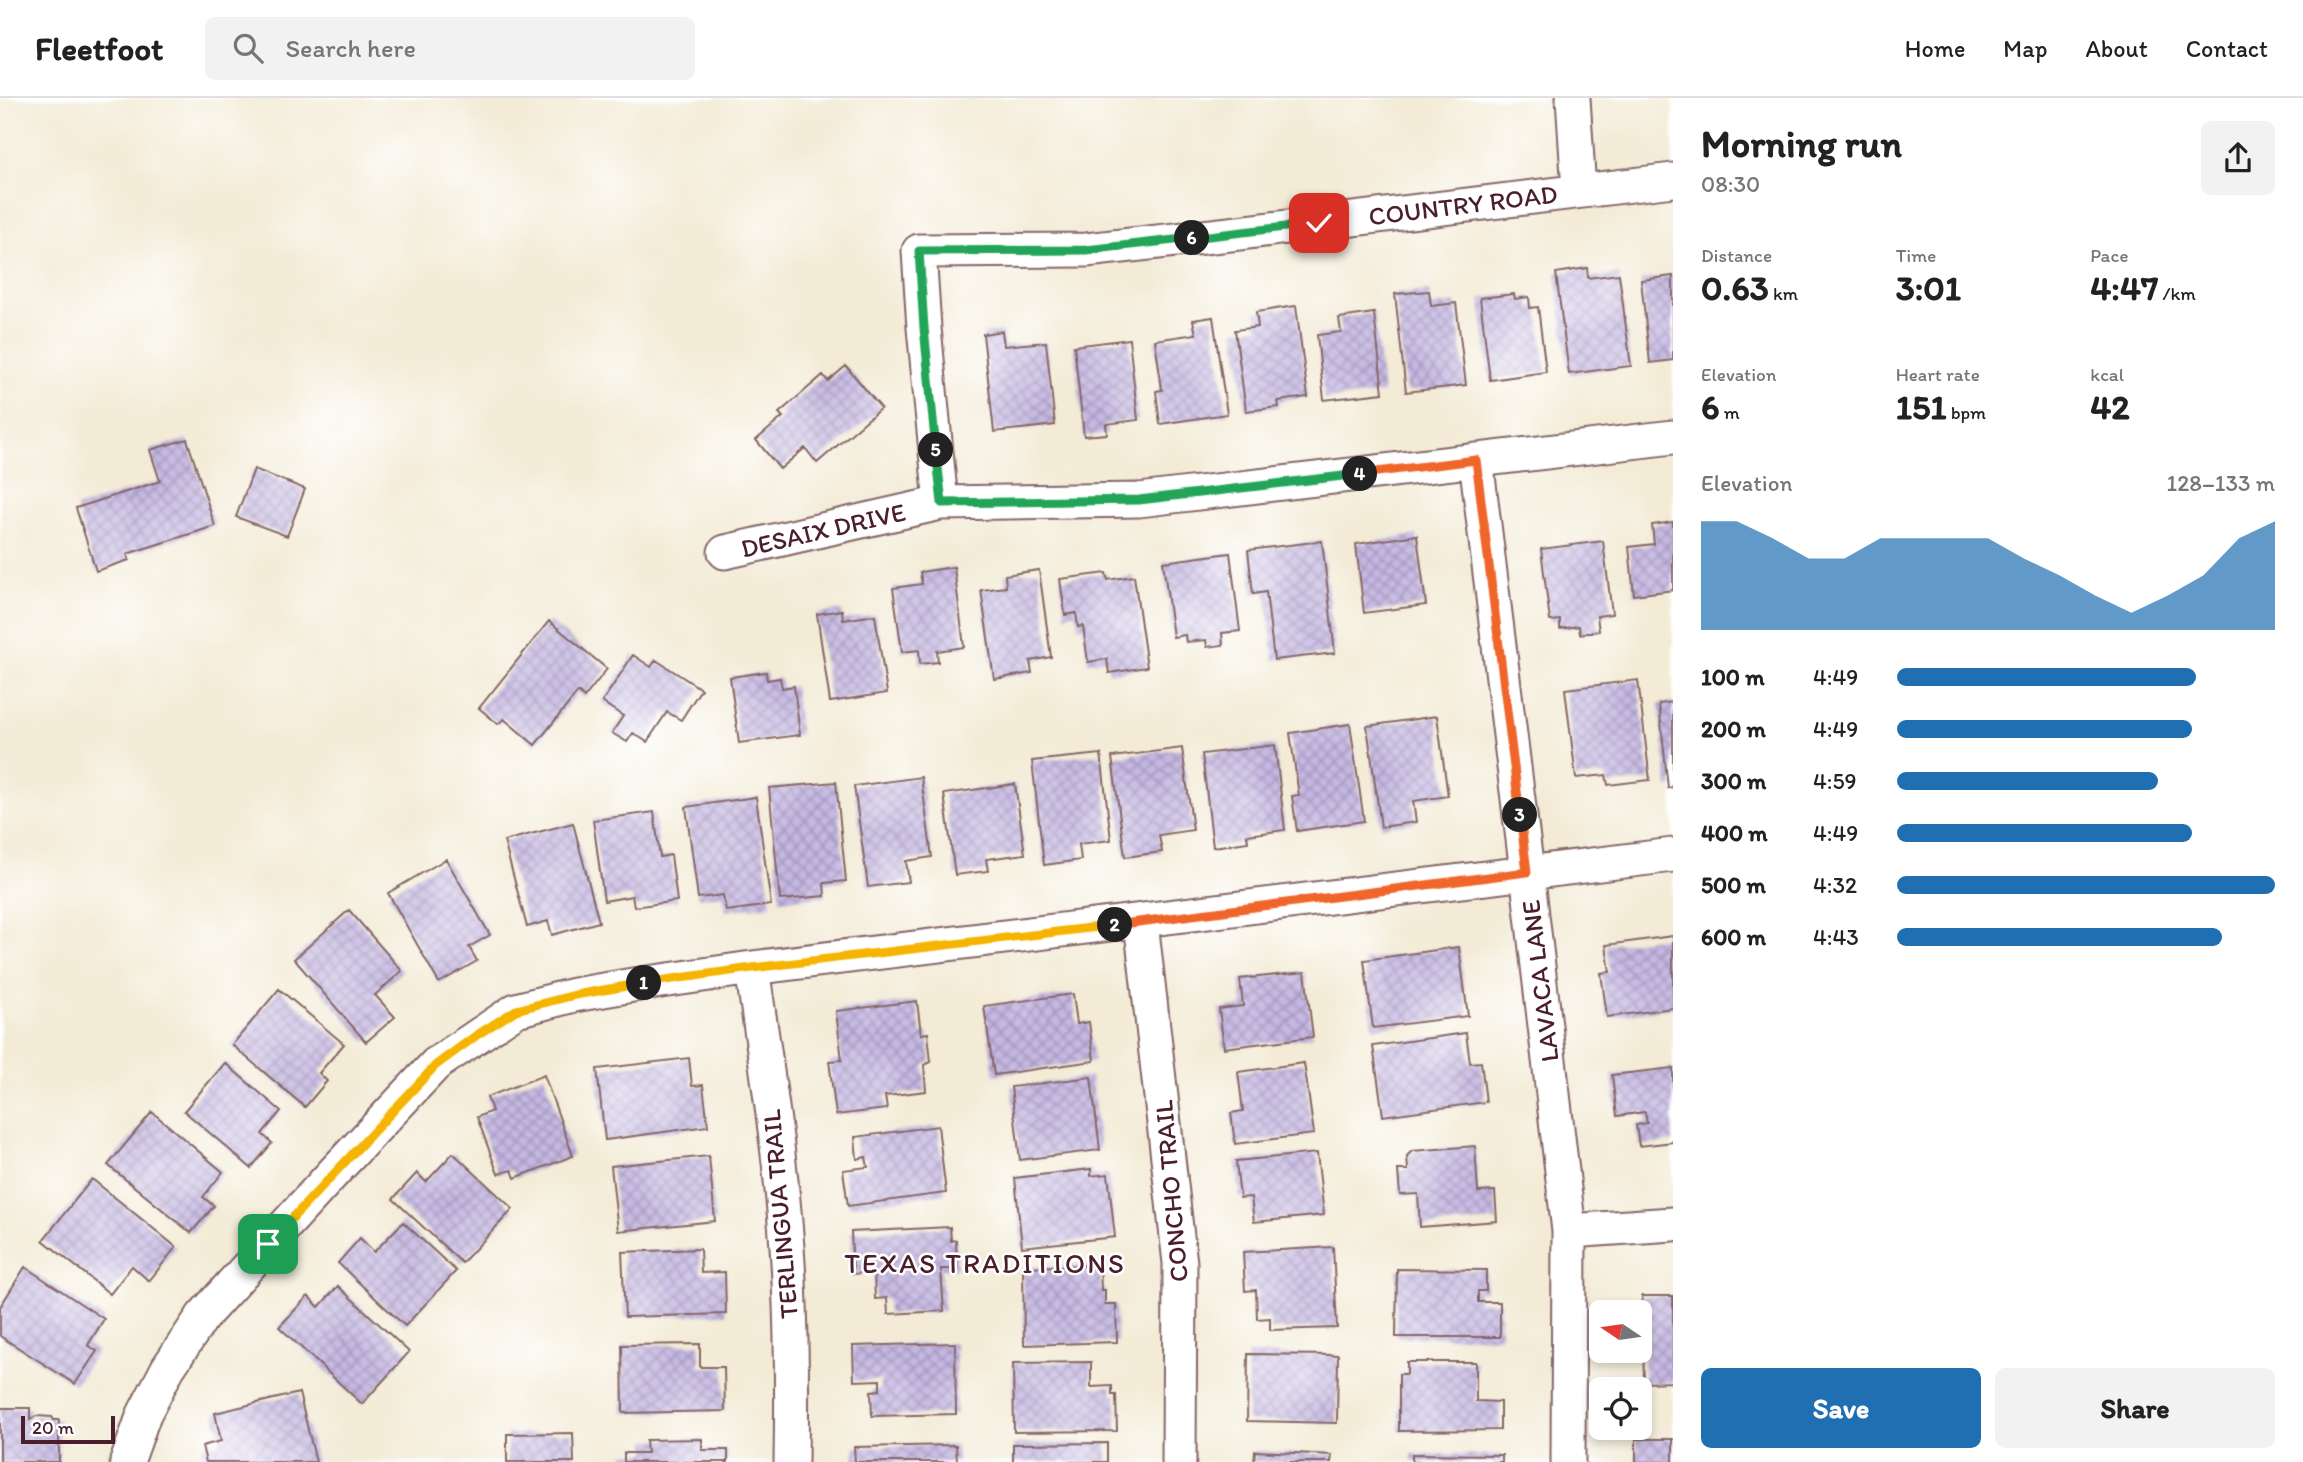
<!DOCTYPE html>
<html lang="en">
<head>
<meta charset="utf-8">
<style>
  body { margin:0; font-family:Itim,sans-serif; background:#f2f2f2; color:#222; height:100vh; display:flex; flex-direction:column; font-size:26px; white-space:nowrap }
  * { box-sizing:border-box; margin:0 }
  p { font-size:23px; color:#767676 }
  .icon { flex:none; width:38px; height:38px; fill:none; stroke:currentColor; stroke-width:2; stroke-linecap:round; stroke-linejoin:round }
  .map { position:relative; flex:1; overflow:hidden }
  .drawer { display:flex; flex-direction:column; background:#fff; width:630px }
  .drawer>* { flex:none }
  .needle { width:46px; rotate:283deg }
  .tools { position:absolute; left:1589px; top:1202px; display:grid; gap:14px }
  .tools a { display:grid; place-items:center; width:63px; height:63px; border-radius:10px; background:#fff; box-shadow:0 4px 10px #0003; font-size:35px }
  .scale { position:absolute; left:21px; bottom:18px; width:94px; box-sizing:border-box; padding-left:7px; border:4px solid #4a1f2b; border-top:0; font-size:19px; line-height:24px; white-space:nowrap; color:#4a1f2b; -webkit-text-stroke:5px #fff; paint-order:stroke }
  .pin { position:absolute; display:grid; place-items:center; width:60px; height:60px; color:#fff; margin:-30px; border-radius:14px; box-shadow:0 4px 10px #0006 }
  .km { position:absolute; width:35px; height:35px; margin:-18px; border-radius:50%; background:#222; color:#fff; font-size:19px; line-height:35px; text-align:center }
  .round { display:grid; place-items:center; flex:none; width:74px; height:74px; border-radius:10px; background:#f2f2f2 }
  .head { display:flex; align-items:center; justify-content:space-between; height:119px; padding:0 28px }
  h1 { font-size:38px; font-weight:800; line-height:52px }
  .metrics { display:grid; grid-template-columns:repeat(3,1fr); gap:10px; height:119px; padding:7px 28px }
  .metrics div { display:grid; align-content:center }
  .metrics b { font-size:35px; font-weight:800 }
  .metrics small { font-size:19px; font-weight:400 }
  .metrics p { font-size:19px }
  .chart { height:196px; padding:14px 28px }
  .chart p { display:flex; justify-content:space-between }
  .chart svg { width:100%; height:126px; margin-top:7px; fill:#1f6fb2; opacity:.7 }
  .button { display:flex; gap:14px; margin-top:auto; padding:14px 28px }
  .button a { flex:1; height:80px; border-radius:10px; background:#1f6fb2; color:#fff; font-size:28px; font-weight:800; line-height:80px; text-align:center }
  .button a+a { background:#f2f2f2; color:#222 }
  ul { padding:0 28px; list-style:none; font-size:23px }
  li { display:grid; grid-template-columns:112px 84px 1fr; align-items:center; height:52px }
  li i { height:18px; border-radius:9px; background:#1f6fb2 }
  header { display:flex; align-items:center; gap:42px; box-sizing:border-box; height:98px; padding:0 35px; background:#fff; border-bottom:2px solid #e0e0e0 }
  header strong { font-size:33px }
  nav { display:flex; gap:38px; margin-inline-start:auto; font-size:24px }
  .search { width:490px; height:63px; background:#f2f2f2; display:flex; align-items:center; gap:18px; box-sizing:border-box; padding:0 24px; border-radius:10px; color:#767676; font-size:26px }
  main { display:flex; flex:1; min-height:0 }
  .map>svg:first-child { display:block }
  .building { fill:url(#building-cross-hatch) }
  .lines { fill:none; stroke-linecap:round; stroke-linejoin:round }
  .minor-casing { stroke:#856667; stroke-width:37 }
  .minor { stroke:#fff; stroke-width:33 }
  .split-1-casing { stroke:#fff; stroke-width:14 }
  .split-2-casing { stroke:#fff; stroke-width:14 }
  .split-3-casing { stroke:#fff; stroke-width:14 }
  .split-4-casing { stroke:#fff; stroke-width:14 }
  .split-5-casing { stroke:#fff; stroke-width:14 }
  .split-6-casing { stroke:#fff; stroke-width:14 }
  .split-7-casing { stroke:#fff; stroke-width:14 }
  .split-1 { stroke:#f5b400; stroke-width:9 }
  .split-2 { stroke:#f5b400; stroke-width:9 }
  .split-3 { stroke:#f0652b; stroke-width:9 }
  .split-4 { stroke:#f0652b; stroke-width:9 }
  .split-5 { stroke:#22a559; stroke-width:9 }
  .split-6 { stroke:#22a559; stroke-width:9 }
  .split-7 { stroke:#22a559; stroke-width:9 }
  .labels { text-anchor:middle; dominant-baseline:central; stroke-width:5; stroke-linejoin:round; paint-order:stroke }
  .street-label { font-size:26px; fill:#4a1f2b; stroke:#fff }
  .neighbourhood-label { font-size:28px; letter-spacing:2px; fill:#4a1f2b; stroke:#fff }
</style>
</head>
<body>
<header>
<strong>Fleetfoot</strong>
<div class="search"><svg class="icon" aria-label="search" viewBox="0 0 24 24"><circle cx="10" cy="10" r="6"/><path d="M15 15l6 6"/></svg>Search here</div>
<nav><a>Home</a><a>Map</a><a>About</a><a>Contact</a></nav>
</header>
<main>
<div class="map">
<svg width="1673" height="1364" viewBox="0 0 1673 1364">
  <defs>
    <pattern id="building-cross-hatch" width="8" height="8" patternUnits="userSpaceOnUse" patternTransform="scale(1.75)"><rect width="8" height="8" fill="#c5b8e3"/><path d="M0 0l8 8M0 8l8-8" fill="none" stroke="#a295b8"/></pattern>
  </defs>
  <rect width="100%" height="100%" fill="#fff"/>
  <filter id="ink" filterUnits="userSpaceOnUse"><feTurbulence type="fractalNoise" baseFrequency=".0143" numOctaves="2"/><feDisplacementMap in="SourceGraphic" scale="14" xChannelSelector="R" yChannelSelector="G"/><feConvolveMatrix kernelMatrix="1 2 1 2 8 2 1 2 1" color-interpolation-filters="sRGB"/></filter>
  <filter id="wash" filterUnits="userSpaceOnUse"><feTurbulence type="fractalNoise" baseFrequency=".00686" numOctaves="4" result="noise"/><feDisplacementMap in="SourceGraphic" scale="28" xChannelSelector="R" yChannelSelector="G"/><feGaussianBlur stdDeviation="1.57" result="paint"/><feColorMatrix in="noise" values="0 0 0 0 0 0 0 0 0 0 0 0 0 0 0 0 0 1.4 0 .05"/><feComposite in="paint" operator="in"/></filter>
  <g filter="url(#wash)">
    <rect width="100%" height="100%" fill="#f3ebd6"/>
    <g id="blocks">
      <path class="building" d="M1587,170L1588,180L1619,176L1631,268L1569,276L1556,175Z
        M1673,178V262L1650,265L1641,182Z
        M1429,193L1431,208L1456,205L1466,287L1406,294L1395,196Z
        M1514,196L1515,201L1529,199L1530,210L1538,209L1546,274L1490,282L1480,200Z
        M1296,208L1308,299L1278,303L1279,309L1246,313L1235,232L1258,229L1256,214Z
        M1374,215L1383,295L1324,302L1317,237L1341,234L1339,220Z
        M1213,219L1227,316L1160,326L1156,293L1162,292L1155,242L1196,236L1193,222Z
        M1002,233L1004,248L1046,244L1055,327L994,334L983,236Z
        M1129,241L1138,322L1106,326L1107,336L1084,338L1074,248Z
        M846,268L881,310L817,365L805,350L780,371L756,342L783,319L779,315L823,277L828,283Z
        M187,341L215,428L127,456L129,462L96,473L76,410L160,383L150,352Z
        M254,371L305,391L287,438L236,419Z
        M1673,424V492L1634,497L1629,449L1654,446L1652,427Z
        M1417,437L1426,507L1364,515L1356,446Z
        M1322,443L1335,555L1274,562L1266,494L1253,496L1248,452Z
        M1603,443L1612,516L1597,518L1599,533L1580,536L1579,528L1560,531V522L1550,523L1541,451Z
        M1230,455L1240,533L1222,535L1223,547L1207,549L1206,542L1186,544L1185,537L1173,539L1163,464Z
        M954,469L964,549L937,553L938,564L920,566L919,552L902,554L893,490L922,486L920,474Z
        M1039,472L1051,559L1030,563L1032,575L994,581L981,492L1006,489L1005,477Z
        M1106,475L1108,482L1134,478L1147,569L1109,575L1107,561L1088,564L1083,528L1078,529L1076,515L1065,517L1060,481Z
        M842,512L843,522L875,517L887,595L830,604L817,516Z
        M549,523L607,571L584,600L578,594L535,647L504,621L498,626L479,610Z
        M633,557L651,569L656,562L701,591L681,622L667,614L647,644L633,635L627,644L612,635L623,618L602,604Z
        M766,574L767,582L780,580L782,590L794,588L800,637L739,645L730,579Z
        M1638,582L1650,682L1608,687L1606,677L1576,680L1565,591Z
        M1673,604V689L1668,690L1659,606Z
        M1437,618L1448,698L1413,703L1416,724L1381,729L1367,628Z
        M1350,626L1364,723L1297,733L1292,698L1299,697L1290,635Z
        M1275,647L1285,732L1247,737L1248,744L1213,749L1202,656Z
        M1182,650L1193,732L1159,737L1162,754L1125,759L1112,659Z
        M1101,656L1111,742L1079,746L1081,762L1044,767L1032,663Z
        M921,679L932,759L906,763L909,784L868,789L854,688Z
        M836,684L846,783L824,785L825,798L780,802L769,690Z
        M1015,686L1025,756L986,761L988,773L955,777L944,696Z
        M756,699L771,807L726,813L723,797L698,800L686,709Z
        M654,714L660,759L671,757L677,803L634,809L632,798L604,803L593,722Z
        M573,725L599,824L552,837L548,823L527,829L504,743Z
        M446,761L490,837L469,849L477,863L439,885L388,795Z
        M349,812L402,873L375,897L395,919L366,944L294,861Z
        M1673,838V910L1607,919L1601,875L1610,874L1606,847Z
        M1459,849L1468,918L1373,930L1364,862Z
        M1305,874L1313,939L1224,950L1219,911L1243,908L1240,881Z
        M279,891L344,946L319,975L327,983L305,1009L232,947Z
        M1073,896L1077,926L1089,924L1094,963L994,977L984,908Z
        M917,903L921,936L928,935L931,964L924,967L926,993L885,998L887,1011L836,1017L829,963L842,962L836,913Z
        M1466,935L1470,965L1481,964L1486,1004L1383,1018L1373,948Z
        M689,960L692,988L703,987L708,1028L605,1042L597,971Z
        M225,965L281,1013L262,1036L272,1045L251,1070L184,1013Z
        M1304,965L1314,1036L1235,1046L1231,1015L1243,1013L1238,974Z
        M1673,970V1044L1639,1048L1636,1027L1647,1025L1645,1014L1617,1018L1612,977Z
        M544,977L573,1058L515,1080L512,1072L498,1076L477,1019L492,1013L487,999Z
        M1091,979L1100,1052L1020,1062L1011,989Z
        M152,1014L223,1074L203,1099L214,1108L191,1135L108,1067Z
        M938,1028L946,1095L848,1108L843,1072L868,1069L866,1059L857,1061L855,1039Z
        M1475,1048L1478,1094L1495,1093L1497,1123L1420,1129L1418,1096L1400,1097L1398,1072H1408L1407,1058L1412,1053Z
        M453,1055L513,1111L462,1165L393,1101L417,1075L426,1084Z
        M1317,1055L1324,1117L1254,1124L1251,1099L1240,1100L1236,1063Z
        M709,1058L715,1123L618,1133L611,1068Z
        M1091,1071V1078L1108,1076L1115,1139L1022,1149L1015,1080Z
        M92,1081L176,1149L149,1183L132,1168L110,1196L43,1142Z
        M403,1124L456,1173L405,1228L338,1165L360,1140L374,1154Z
        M950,1129L951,1143L956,1142L957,1171H941L944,1213L888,1216L887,1200L875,1201L874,1174L853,1176L851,1134Z
        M1333,1149L1337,1230L1270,1232V1220L1257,1221L1256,1192L1245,1193L1243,1154Z
        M700,1151L701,1175L725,1174L726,1216L625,1219L622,1154Z
        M1100,1167L1101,1192H1105V1206H1116L1117,1244L1024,1247L1023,1169Z
        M25,1169L104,1221L88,1247L97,1253L75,1286L0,1238V1209Z
        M1397,1171L1486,1172V1193H1478V1204H1500V1239H1396Z
        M338,1188L409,1254L362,1306L279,1229L308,1198L319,1209Z
        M1642,1198H1673V1284L1644,1285Z
        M955,1245L956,1316L872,1318L871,1293L880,1292V1282L854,1283L853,1248Z
        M700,1246V1269H724L725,1313L623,1315L622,1247Z
        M1248,1256L1338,1257L1337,1325L1247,1323Z
        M1091,1264V1289L1112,1288V1297H1116L1117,1333L1014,1334L1013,1265Z
        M1407,1264H1476V1303L1500,1304V1332L1399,1333V1276H1407Z
        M299,1295L316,1364H206L202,1348L221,1343L215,1315Z
        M0,1310H30V1322L36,1318L52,1319L54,1322H59V1364H0Z
        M573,1335L574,1364H507V1336Z
        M702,1341V1352H728V1364H624V1355H647L646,1342Z
        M1636,1341H1673V1364H1636Z
        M1107,1345V1364H1013V1346Z
        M956,1347L957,1364H855L854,1349Z
        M1255,1353L1332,1357L1331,1364H1254Z
        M1412,1356L1502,1357V1364H1412Z"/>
    </g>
  </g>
  <g filter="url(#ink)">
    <use href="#blocks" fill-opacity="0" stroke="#856667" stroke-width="2"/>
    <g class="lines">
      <defs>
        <path id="minor" d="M1573,0L1579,93
          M1476,362L1527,774L1569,1133L1568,1364
          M941,405L924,230L919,153L1086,152L1239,135L1673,82
          M725,454L941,405L1139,402L1673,339
          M1141,824L1180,1165L1179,1364
          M752,870C767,973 784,1078 789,1183C792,1243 792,1304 791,1364
          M1569,1133L1673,1126
          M127,1364L144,1316L168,1270L203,1218L334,1074L436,966L516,912L574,897L633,887L752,870L1673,757"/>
      </defs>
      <use href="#minor" class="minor-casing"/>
      <use href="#minor" class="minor"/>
    </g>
  </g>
  <g class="lines" filter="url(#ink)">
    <defs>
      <path id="split-1" d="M268,1146L436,967L477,937L516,912L575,897L644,885"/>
      <path id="split-2" d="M644,885L752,870L1115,827"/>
      <path id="split-3" d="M1115,827L1527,774L1520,717"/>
      <path id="split-4" d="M1360,376L1476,362L1520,717"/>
      <path id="split-5" d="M936,352L942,405L1139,402L1360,376"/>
      <path id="split-6" d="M936,352L924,230L919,153L1086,152L1192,140"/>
      <path id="split-7" d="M1192,140L1319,125"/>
    </defs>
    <use href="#split-1" class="split-1-casing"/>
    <use href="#split-2" class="split-2-casing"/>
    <use href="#split-3" class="split-3-casing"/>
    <use href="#split-4" class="split-4-casing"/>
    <use href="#split-5" class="split-5-casing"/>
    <use href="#split-6" class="split-6-casing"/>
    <use href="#split-7" class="split-7-casing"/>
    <use href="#split-1" class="split-1"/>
    <use href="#split-2" class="split-2"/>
    <use href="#split-3" class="split-3"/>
    <use href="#split-4" class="split-4"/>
    <use href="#split-5" class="split-5"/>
    <use href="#split-6" class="split-6"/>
    <use href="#split-7" class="split-7"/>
  </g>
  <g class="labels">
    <g class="street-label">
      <text transform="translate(1463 107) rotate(-7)">COUNTRY ROAD</text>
      <text transform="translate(823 432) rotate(-13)">DESAIX DRIVE</text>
      <text transform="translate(1540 883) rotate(-97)">LAVACA LANE</text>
      <text transform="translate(1171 1093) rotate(-95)">CONCHO TRAIL</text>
      <text transform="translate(780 1116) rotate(-95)">TERLINGUA TRAIL</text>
    </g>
    <g class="neighbourhood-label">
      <text x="985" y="1165">TEXAS TRADITIONS</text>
    </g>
  </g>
</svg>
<div class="tools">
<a><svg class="needle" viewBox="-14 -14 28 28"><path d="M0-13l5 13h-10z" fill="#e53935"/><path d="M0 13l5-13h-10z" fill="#767676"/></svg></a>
<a><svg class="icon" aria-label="locate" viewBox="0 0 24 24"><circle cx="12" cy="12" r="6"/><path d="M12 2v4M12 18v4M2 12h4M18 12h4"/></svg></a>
</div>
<div class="scale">20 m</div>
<div class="pin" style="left:268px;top:1146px;background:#1e9e55"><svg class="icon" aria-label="arrive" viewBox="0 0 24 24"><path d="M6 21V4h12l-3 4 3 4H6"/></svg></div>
<div class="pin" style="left:1319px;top:125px;background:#d93025"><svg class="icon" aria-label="check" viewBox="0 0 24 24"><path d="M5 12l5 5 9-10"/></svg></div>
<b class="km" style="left:644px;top:885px">1</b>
<b class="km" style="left:1115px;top:827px">2</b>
<b class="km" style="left:1520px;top:717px">3</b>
<b class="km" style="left:1360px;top:376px">4</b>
<b class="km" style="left:936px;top:352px">5</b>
<b class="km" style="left:1192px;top:140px">6</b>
</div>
<section class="drawer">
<div class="head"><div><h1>Morning run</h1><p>08:30</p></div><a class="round"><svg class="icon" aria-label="share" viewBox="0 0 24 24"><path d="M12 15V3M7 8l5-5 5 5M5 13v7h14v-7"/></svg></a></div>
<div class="metrics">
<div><p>Distance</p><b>0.63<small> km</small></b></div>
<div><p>Time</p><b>3:01</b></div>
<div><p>Pace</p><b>4:47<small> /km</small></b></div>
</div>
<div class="metrics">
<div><p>Elevation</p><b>6<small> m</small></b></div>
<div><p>Heart rate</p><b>151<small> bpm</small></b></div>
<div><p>kcal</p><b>42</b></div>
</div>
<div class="chart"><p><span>Elevation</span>128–133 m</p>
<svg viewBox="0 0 160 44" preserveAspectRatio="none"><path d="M0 44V6L10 6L20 12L30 19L40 19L50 12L60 12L70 12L80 12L90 19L100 25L110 32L120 38L130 32L140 25L150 12L160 6V44z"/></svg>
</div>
<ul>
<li><b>100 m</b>4:49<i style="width:79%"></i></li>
<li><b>200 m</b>4:49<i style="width:78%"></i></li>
<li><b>300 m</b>4:59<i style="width:69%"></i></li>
<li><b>400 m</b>4:49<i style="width:78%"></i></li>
<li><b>500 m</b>4:32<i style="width:100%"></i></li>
<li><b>600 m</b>4:43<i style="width:86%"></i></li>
</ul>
<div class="button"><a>Save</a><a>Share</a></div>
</section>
</main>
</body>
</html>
